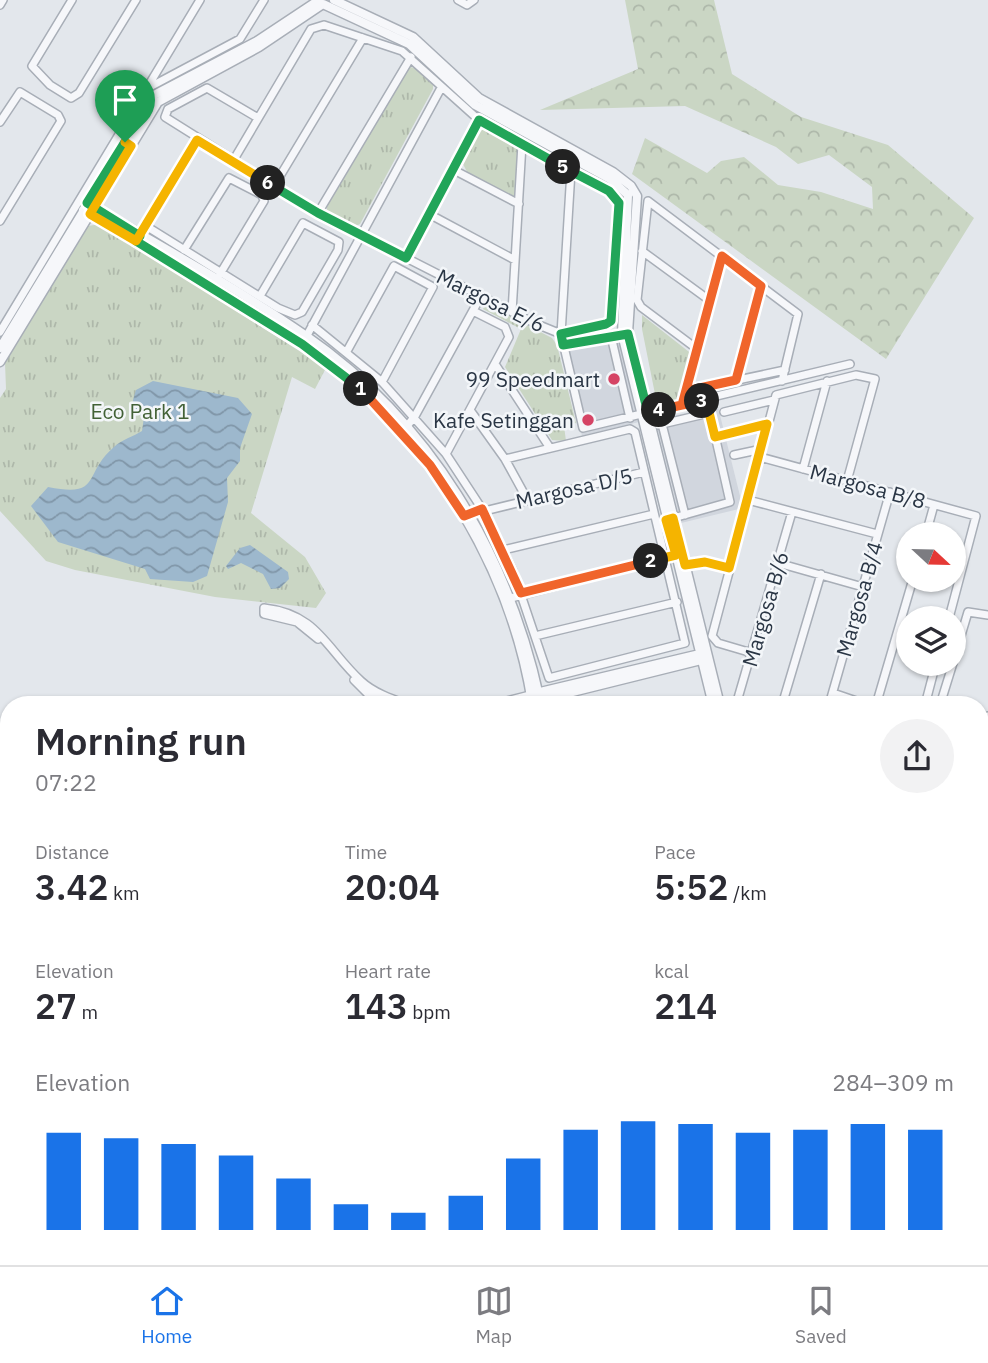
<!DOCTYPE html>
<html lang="en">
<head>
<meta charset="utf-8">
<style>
  body { margin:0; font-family:"IBM Plex Sans",sans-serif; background:#f2f2f3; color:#2b2b33; height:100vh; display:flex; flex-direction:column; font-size:26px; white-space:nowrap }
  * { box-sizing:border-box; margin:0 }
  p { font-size:23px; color:#7c7c81 }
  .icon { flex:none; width:38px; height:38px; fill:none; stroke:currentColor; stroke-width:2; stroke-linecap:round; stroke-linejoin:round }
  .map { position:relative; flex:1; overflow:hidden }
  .details { position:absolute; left:0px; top:696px; width:989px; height:569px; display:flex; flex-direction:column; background:#fff; border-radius:28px 28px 0 0; box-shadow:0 2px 5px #0004 }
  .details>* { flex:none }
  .needle { width:46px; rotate:112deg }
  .fabs { position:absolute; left:896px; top:522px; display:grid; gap:14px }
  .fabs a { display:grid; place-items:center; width:70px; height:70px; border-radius:50%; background:#fff; box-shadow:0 2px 5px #0004; font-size:35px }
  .pin { position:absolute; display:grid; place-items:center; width:60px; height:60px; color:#fff; margin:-72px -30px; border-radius:50% 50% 50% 0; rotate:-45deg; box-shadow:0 0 7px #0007 }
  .pin .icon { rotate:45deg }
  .km { position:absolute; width:35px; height:35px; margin:-18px; border-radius:50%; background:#222; color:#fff; font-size:19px; line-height:35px; text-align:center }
  .round { display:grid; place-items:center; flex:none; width:74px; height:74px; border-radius:37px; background:#f2f2f3 }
  .summary { display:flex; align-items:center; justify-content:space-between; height:119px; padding:0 35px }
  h1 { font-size:38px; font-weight:600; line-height:52px }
  .stats { display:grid; grid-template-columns:repeat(3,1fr); gap:10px; height:119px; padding:7px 35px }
  .stats div { display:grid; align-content:center }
  .stats b { font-size:35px; font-weight:600 }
  .stats small { font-size:19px; font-weight:400 }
  .stats p { font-size:19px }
  .chart { height:196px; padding:14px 35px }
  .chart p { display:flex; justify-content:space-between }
  .chart svg { width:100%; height:126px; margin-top:7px; stroke:#1a73e8; stroke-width:6 }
  .tab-bar { display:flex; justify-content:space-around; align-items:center; height:98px; border-top:2px solid #e1e1e2; background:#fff; font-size:19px; color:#7c7c81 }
  .tab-bar a { display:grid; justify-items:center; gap:4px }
  .tab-bar .selected { color:#1a73e8 }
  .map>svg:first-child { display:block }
  .built { fill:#d1d6de }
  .grass { fill:url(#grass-tufts) }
  .forest { fill:url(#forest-crowns) }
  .water { fill:url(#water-waves) }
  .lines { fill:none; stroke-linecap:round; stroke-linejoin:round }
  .minor-casing { stroke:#a8aeb7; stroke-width:10 }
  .tertiary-casing { stroke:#a8aeb7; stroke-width:11 }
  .secondary-casing { stroke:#a8aeb7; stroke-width:13 }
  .minor { stroke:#f6f7fa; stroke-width:7 }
  .tertiary { stroke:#f6f7fa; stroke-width:8 }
  .secondary { stroke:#fff; stroke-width:10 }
  .split-1-casing { stroke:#fff; stroke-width:14 }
  .split-2-casing { stroke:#fff; stroke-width:14 }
  .split-3-casing { stroke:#fff; stroke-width:14 }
  .split-4-casing { stroke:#fff; stroke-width:14 }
  .split-5-casing { stroke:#fff; stroke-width:14 }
  .split-6-casing { stroke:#fff; stroke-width:14 }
  .split-7-casing { stroke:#fff; stroke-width:14 }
  .split-1 { stroke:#22a559; stroke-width:9 }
  .split-2 { stroke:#f0652b; stroke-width:9 }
  .split-3 { stroke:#f5b400; stroke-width:9 }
  .split-4 { stroke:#f0652b; stroke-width:9 }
  .split-5 { stroke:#22a559; stroke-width:9 }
  .split-6 { stroke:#22a559; stroke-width:9 }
  .split-7 { stroke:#f5b400; stroke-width:9 }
  .poi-dot { fill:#d54465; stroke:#f3f6f9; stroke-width:2.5 }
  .labels { text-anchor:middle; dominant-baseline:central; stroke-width:5; stroke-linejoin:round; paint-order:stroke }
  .street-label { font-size:21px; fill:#2a3645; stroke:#f3f6f9 }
  .poi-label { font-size:21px; fill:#2a3645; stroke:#f3f6f9; text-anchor:end }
  .park-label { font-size:21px; fill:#426136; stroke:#f3f6f9 }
</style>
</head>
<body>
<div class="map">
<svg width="988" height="1265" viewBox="0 0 988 1265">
  <defs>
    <pattern id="grass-tufts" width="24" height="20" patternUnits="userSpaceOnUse" patternTransform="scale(1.75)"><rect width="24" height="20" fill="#cad6c4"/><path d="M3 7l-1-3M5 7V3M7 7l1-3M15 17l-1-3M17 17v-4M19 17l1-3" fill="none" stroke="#aeb8aa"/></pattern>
    <pattern id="forest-crowns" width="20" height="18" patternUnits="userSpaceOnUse" patternTransform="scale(1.75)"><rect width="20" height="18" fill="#cad6c4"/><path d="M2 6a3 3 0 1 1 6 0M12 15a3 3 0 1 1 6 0" fill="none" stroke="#aeb8aa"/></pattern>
    <pattern id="water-waves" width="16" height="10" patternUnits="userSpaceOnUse" patternTransform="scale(1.75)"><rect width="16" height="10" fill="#9db8cd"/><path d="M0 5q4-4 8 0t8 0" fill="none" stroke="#8096a8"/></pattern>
  </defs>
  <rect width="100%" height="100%" fill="#e3e7ec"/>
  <path class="built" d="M617,331L639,422L582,436L561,345Z
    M718,407L743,508L681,523L655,419Z"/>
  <path class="grass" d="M410,67L415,68L433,85V89L360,224L356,226L327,211V206Z
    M487,128C529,151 519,149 516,194L512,197L467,172L463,164L480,131Z
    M100,224L326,368L315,389L292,377L251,513L305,557L326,593L316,608L215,597L75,570L46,561L0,511V398L6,389L5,363L88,226Z
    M486,304L552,338L557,345L576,423L564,426L566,441L552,440L505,367L521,329L483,309Z
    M642,315L693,355L681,399L657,404L642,329Z
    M219,1257V1256L302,1257L301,1265H219Z
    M658,1257L699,1258V1265H657Z"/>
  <path class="forest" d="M625,0H714L732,74L801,117L888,145L974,218L886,359L632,174L645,138L707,173L721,161L744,157L778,185L821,192L873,209L872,187L829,155L798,164L776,147L685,106L540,110L638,69Z"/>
  <path class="water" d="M153,381L238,398L252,414L240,448V461L227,478L228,502L207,576L193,582L150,579L145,569L58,542L31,506L48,487C103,498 82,474 114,447C121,440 134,436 142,431L144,417L135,413L133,400L136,390Z
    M250,545L288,572L289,579L280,588L271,589L263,574L241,563L228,569L226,566L240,548Z
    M34,1257L191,1256V1265H34Z"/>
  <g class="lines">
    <defs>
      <path id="minor" d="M72,0L32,66L50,85L71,98L79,93L136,0
        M458,0L467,5L474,0
        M0,5L3,0
        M148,88L240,39L264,0
        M0,122L20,92L58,115L61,121L0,221
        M233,161L311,29L324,25L402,51L479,120L595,182L618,199L611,321L606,324L561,334L534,323L318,213L165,117L168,109L207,88L258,118
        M452,169L519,204
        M571,171L561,334L583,428L850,364
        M274,186L363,38
        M318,213L411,57
        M429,214L515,260
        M146,226L278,308L295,315L302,312L338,250L339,242L303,223L260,296
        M143,230L197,140
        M184,250L229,178L262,195L264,201L220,274
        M642,251L709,300
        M406,258L479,120
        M512,312L522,144
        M312,325L382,382L446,454L482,509L513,571L549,678L685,643L635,432L630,429L505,459
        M0,332L200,0
        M611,336L630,418
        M305,339L441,88
        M563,345L628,334
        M697,349L641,307L637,300L648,201L798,314L782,381
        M347,351L394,266L433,287L382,382
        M495,364L550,448
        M736,380L761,286
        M686,391L785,370
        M682,405L722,256
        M470,410L505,459L527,499
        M724,412L774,400
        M662,424L685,515
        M658,425L709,413
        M403,431L415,416L481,296
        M715,437L767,424
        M446,454L509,337L505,327L473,311
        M734,455L762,449
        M760,457L976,516L949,618
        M803,469L827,381
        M748,500L877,534
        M464,516L644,472
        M670,519L730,502L707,400
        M926,534L934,505
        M503,550L654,514
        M778,563L863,587
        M685,565L699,561L729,568
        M511,598L668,557
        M264,611V608C318,614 326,649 361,681C374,693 392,699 409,705
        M264,611V614L297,622L318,639
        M535,636L677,602
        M752,653L718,643L712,636L776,395L856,375L875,379L847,481
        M954,659L968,612L988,615
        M354,680L367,693L393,705
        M833,693L868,705
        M491,705L530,695
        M519,705L532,702
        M736,705L792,512
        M782,705L821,574
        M829,705L890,492
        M876,705L913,579
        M925,705L936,663
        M940,705L953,663
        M980,742L988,716
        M0,850L9,836
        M980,919L988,900
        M0,932L9,918
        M0,1017L9,1003
        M980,1035L988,1016
        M0,1066L9,1070
        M980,1069L988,1072
        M0,1076L9,1080
        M0,1083L9,1087
        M980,1138L988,1144
        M980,1178L988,1158
        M703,1256L704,1262L715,1263
        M898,1256L920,1265
        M326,1265L327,1256
        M479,1265L480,1256
        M602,1265L603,1256
        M653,1265V1256
        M739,1265V1256
        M788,1265L789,1256
        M842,1265L845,1258
        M890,1265L894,1256
        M945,1265L948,1256"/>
      <path id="tertiary" d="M334,0L413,37L479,98L613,172L631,186L637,196L628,333L720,705
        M87,203C160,246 235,287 305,335C430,421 508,553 540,700
        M83,210C121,230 156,253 193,275C239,303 288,330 331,364C436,445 511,571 532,702L705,659
        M0,348L154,95L257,41L319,0
        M0,362L158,102L259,47L323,4L409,44L475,105L610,179L628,195L622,334L713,705
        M536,693L704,653
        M316,1265L317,1256"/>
      <path id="secondary" d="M0,750L9,755
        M0,761L9,767
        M715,1265V1256
        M726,1265L727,1256"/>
    </defs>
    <use href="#minor" class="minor-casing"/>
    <use href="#tertiary" class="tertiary-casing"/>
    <use href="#secondary" class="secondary-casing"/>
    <use href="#minor" class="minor"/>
    <use href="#tertiary" class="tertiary"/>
    <use href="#secondary" class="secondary"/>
  </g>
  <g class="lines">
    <defs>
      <path id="split-1" d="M125,142L87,203L140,236L136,241L302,344L361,389"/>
      <path id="split-2" d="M361,389L430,465L464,516L482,509L521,593L651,561"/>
      <path id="split-3" d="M651,561L676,555L666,520L673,518L685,565L705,562L729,568L767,424L715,437L706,400L702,401"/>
      <path id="split-4" d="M659,410L682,405L686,391L736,380L761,286L722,256L682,405L702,401"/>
      <path id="split-5" d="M563,167L609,191L619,203L611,321L606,324L561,334L563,345L628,334L648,413L659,410"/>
      <path id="split-6" d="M268,183L318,213L406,258L479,120L563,167"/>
      <path id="split-7" d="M125,142L131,146L90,214L136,241L197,140L268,183"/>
    </defs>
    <use href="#split-1" class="split-1-casing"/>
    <use href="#split-2" class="split-2-casing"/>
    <use href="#split-3" class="split-3-casing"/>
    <use href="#split-4" class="split-4-casing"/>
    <use href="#split-5" class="split-5-casing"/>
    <use href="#split-6" class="split-6-casing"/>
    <use href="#split-7" class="split-7-casing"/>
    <use href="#split-1" class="split-1"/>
    <use href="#split-2" class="split-2"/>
    <use href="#split-3" class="split-3"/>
    <use href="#split-4" class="split-4"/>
    <use href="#split-5" class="split-5"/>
    <use href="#split-6" class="split-6"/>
    <use href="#split-7" class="split-7"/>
  </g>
  <g class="poi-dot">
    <circle cx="614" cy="379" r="7"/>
    <circle cx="588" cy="420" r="7"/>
  </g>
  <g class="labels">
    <g class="street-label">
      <text transform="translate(491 300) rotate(26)">Margosa E/6</text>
      <text transform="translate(868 486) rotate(15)">Margosa B/8</text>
      <text transform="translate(574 488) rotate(-13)">Margosa D/5</text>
      <text transform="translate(859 599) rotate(-74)">Margosa B/4</text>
      <text transform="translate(765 609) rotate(-74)">Margosa B/6</text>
    </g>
    <g class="poi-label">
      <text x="600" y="379">99 Speedmart</text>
      <text x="574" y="420">Kafe Setinggan</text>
    </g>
    <g class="park-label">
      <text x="140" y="411">Eco Park 1</text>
    </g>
  </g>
</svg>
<div class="fabs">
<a><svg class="needle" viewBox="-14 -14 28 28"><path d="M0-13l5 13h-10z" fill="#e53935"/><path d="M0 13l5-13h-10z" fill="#7c7c81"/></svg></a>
<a><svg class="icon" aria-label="layers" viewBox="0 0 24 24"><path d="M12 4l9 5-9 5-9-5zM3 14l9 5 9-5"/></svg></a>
</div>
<div class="pin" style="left:125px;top:142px;background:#1e9e55"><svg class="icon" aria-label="arrive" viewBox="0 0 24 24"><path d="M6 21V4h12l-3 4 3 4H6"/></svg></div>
<b class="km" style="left:361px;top:389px">1</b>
<b class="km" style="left:651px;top:561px">2</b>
<b class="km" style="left:702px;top:401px">3</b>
<b class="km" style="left:659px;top:410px">4</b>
<b class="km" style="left:563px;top:167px">5</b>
<b class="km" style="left:268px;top:183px">6</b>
<section class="details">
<div class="summary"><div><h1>Morning run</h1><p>07:22</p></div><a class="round"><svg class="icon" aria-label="share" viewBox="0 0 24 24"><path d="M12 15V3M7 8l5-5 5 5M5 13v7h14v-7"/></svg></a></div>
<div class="stats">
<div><p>Distance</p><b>3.42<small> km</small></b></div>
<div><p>Time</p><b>20:04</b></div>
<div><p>Pace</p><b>5:52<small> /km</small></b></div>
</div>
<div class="stats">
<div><p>Elevation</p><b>27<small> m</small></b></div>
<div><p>Heart rate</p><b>143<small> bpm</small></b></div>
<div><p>kcal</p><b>214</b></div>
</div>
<div class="chart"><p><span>Elevation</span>284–309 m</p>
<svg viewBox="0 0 160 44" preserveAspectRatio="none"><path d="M5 44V10M15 44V12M25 44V14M35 44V18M45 44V26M55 44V35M65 44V38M75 44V32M85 44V19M95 44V9M105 44V6M115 44V7M125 44V10M135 44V9M145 44V7M155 44V9"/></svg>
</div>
</section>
</div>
<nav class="tab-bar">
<a class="selected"><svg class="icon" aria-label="home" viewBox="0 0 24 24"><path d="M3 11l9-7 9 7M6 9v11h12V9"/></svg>Home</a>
<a><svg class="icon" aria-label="map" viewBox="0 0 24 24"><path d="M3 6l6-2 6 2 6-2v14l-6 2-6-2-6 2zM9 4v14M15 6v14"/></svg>Map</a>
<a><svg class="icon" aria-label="saved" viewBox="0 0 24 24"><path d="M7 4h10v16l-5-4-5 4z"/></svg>Saved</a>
</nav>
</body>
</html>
